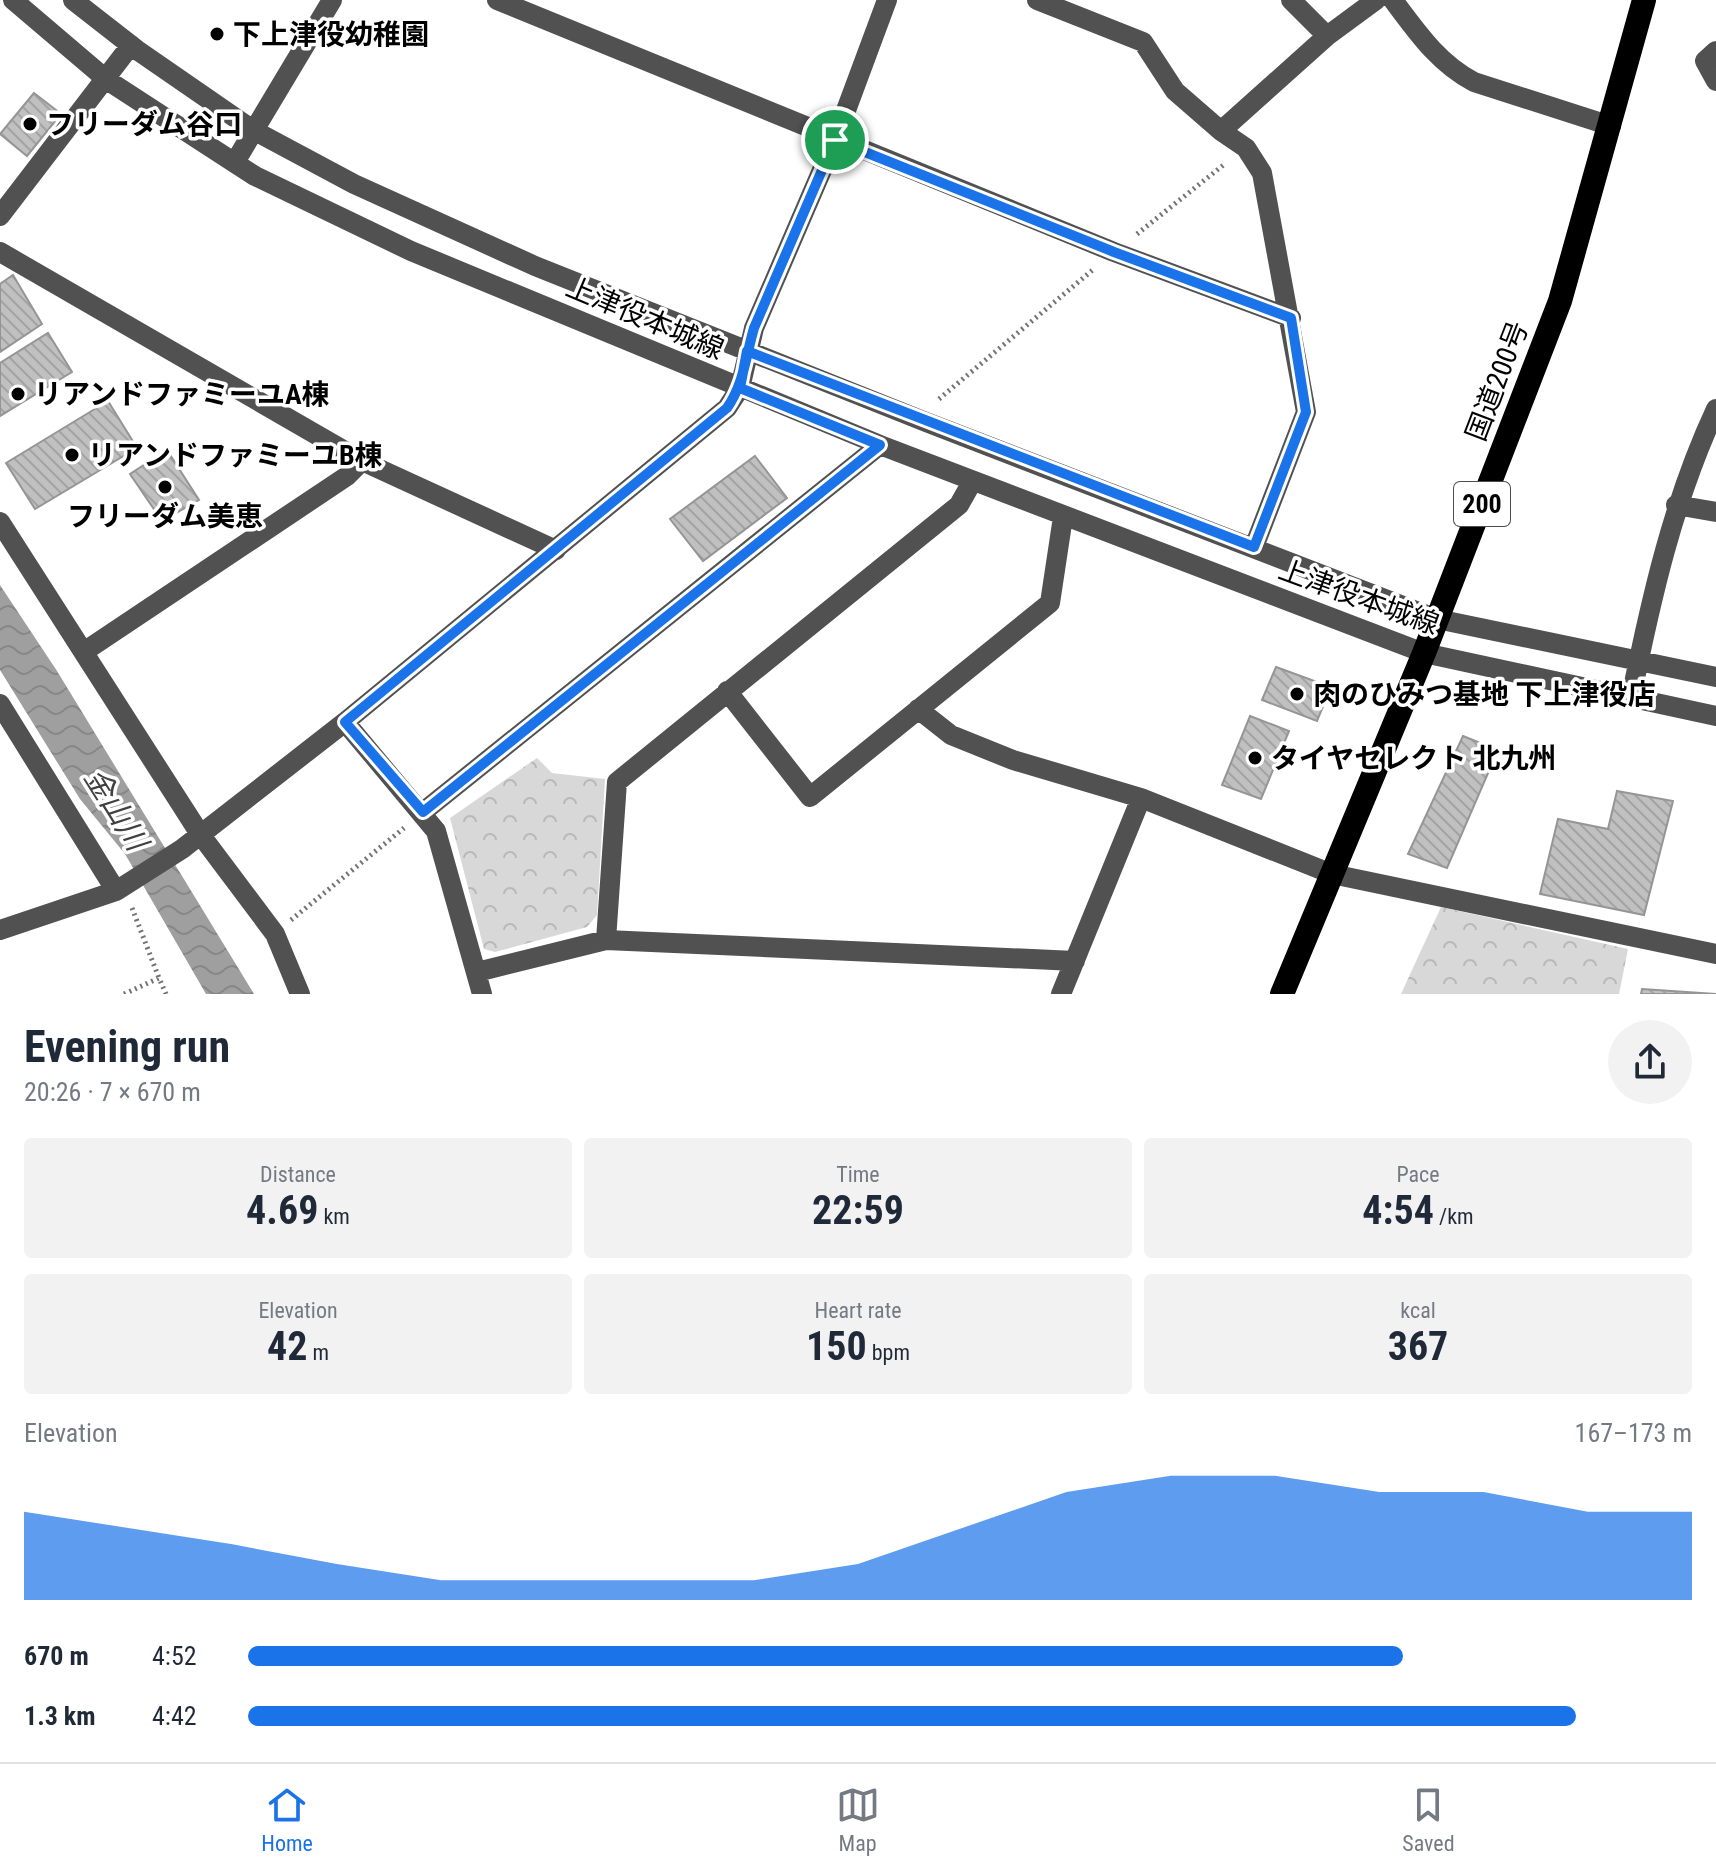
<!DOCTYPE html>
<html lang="en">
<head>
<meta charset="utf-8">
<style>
  body { margin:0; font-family:"Roboto Condensed","Noto Sans JP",sans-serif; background:#f2f2f3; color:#1f2937; height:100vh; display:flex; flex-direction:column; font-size:30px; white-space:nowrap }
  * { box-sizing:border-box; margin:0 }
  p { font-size:26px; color:#747a83 }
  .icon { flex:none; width:44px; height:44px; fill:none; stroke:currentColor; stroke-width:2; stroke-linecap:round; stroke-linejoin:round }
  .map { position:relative; height:994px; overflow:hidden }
  .sheet { display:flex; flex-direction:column; background:#fff; flex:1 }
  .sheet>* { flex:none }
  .pin { position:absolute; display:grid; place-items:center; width:68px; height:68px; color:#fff; margin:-34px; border:4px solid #fff; border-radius:50%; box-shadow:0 2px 8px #0007 }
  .round { display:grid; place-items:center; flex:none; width:84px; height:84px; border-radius:42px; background:#f2f2f3 }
  .head { display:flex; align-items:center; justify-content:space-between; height:136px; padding:0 24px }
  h1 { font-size:44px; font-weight:700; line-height:60px }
  .stats { display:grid; grid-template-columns:repeat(3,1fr); gap:12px; height:136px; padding:8px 24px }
  .stats div { display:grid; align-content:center; border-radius:8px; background:#f2f2f3; text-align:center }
  .stats b { font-size:40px; font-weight:700 }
  .stats small { font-size:22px; font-weight:400 }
  .stats p { font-size:22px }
  .chart { height:224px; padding:16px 24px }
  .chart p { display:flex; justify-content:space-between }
  .chart svg { width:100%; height:144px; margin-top:8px; fill:#1a73e8; opacity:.7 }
  ul { padding:0 24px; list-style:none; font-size:26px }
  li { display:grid; grid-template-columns:128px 96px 1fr; align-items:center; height:60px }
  li i { height:20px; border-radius:10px; background:#1a73e8 }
  .dock { display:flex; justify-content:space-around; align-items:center; height:112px; border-top:2px solid #e0e1e3; background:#fff; font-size:22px; color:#747a83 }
  .dock a { display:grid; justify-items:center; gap:4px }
  .dock .selected { color:#1a73e8 }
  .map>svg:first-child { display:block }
  .forest { fill:url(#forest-crowns) }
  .water { fill:url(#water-waves) }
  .building { fill:url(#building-back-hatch); stroke:#959595; stroke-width:2 }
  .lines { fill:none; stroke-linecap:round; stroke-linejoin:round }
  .path { stroke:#737373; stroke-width:5; stroke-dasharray:2 4; stroke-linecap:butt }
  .minor { stroke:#515151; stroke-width:20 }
  .highway { stroke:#000; stroke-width:24 }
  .route-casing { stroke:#fff; stroke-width:16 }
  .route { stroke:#1a73e8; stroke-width:10 }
  .poi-dot { fill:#000; stroke:#fff; stroke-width:3 }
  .labels { text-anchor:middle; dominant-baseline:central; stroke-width:7; stroke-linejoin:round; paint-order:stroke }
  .shield { fill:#fff; stroke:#4c4c4c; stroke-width:2 }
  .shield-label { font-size:26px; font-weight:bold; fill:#000 }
  .poi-label { font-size:28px; font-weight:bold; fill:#000; stroke:#fff; text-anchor:start }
  .street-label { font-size:28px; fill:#000; stroke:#fff }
  .water-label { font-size:30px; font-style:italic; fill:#404040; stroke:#fff }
</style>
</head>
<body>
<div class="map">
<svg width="1716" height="994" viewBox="0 0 1716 994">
  <defs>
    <pattern id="forest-crowns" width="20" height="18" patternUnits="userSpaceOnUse" patternTransform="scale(2)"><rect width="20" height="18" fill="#d8d8d8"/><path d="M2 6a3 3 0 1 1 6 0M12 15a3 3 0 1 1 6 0" fill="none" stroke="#b8b8b8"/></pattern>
    <pattern id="water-waves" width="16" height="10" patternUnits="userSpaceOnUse" patternTransform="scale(2)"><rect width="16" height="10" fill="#9f9f9f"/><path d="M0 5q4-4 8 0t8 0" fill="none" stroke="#878787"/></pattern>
    <pattern id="building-back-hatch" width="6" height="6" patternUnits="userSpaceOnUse" patternTransform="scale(2)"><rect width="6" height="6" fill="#c0c0c0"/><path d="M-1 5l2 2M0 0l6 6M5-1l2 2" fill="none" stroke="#a3a3a3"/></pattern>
  </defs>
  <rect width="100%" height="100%" fill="#fff"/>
  <path class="forest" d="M537,758L552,773L605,779L597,915L587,927L495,952L484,949L450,818Z
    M1441,907L1628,949L1619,994H1401Z"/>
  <path class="water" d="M0,585L57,671L254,994H206L125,854L80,799L0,670Z"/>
  <path class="building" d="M34,93L61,114L27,156L0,134Z
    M13,275L42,324L0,352V284Z
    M48,333L72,372L0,416V363Z
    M108,401L137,448L35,509L6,463Z
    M167,450L199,500L162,521L130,474Z
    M755,456L787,498L703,561L670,519Z
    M1276,667L1331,687L1317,721L1262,700Z
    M1250,716L1289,731L1261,799L1222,785Z
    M1463,736L1498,750L1447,868L1408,854Z
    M1617,791L1673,801L1644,915L1540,894L1558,819L1608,829Z
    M1642,989L1716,994H1641Z"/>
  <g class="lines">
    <path class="path" d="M1137,234L1226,163
      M939,399L1095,268
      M132,908L159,978
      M291,920L404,828
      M124,994L159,978L166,994"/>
    <path class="minor" d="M13,0L107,80L255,176L411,251L880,445L1424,653L1716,716
      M73,0L137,50L253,130L354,184L535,266L926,422L1437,619L1716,677
      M497,0L1114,252L1291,318
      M1037,0L1143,42L1175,91L1221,131L1246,148L1262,173L1306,412L1254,547
      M1291,0L1327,36
      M1393,0C1417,32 1438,63 1474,82L1611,126
      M1716,51L1705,61L1716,81
      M1221,131L1327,36L1376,0
      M235,162L332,0
      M0,216L131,45
      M0,252L362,461L556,550
      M1676,505L1716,512
      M0,522L200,834L275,934L300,994
      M85,651L347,476L362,461
      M727,691L810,797L1050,603L1063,517
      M1631,698C1651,599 1673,501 1716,409
      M0,704L116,891
      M918,709L951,735L1013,760L1141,798L1332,874L1716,954
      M345,722L436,831L482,994
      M423,812L880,445
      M0,930L116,891L182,849L345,722L727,408L740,388L754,328L835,140L887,0
      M606,940L617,782L959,505L972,482
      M477,972L606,940L1075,961
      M1061,994L1141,798"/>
    <path class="highway" d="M1282,994L1424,653L1560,301L1644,0"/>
  </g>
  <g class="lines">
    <defs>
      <path id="route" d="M835,140L754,328C746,355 744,384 727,408L345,722L423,812L880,445L740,388L747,351L1254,547L1306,412L1291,318L1114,252L835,140"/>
    </defs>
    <use href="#route" class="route-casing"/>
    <use href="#route" class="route"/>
  </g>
  <g class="poi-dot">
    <circle cx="217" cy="34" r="8"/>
    <circle cx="30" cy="124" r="8"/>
    <circle cx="18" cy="394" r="8"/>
    <circle cx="72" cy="455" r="8"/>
    <circle cx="165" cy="487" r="8"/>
    <circle cx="1297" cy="694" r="8"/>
    <circle cx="1255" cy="758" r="8"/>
  </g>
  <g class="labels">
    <rect class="shield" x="1454" y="482" width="56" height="44" rx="6"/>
    <g class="shield-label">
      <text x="1482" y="504">200</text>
    </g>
    <g class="poi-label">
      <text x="233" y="34">下上津役幼稚園</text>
      <text x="46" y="124">フリーダム谷口</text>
      <text x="34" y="394">リアンドファミーユA棟</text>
      <text x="88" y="455">リアンドファミーユB棟</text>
      <text x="165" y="516" text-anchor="middle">フリーダム美恵</text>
      <text x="1313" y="694">肉のひみつ基地 下上津役店</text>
      <text x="1271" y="758">タイヤセレクト 北九州</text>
    </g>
    <g class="street-label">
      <text transform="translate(645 318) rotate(23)">上津役本城線</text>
      <text transform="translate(1497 381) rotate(-69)">国道200号</text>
      <text transform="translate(1359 597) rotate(20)">上津役本城線</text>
    </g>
    <g class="water-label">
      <text transform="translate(116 809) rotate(58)">金山川</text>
    </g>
  </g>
</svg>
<div class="pin" style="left:835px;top:140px;background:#1e9e55"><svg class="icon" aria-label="arrive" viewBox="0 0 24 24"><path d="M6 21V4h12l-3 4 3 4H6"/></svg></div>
</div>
<section class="sheet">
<div class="head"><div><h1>Evening run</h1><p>20:26 · 7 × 670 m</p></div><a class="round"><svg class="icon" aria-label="share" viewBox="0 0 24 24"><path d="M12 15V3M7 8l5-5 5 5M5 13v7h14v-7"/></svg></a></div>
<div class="stats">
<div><p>Distance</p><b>4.69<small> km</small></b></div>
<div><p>Time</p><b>22:59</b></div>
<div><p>Pace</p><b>4:54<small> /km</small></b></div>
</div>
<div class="stats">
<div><p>Elevation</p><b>42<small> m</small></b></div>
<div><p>Heart rate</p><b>150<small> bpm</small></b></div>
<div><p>kcal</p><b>367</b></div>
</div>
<div class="chart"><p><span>Elevation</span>167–173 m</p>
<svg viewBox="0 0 160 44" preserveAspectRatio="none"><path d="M0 44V17L10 22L20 27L30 33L40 38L50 38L60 38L70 38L80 33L90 22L100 11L110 6L120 6L130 11L140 11L150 17L160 17V44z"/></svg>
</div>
<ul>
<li><b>670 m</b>4:52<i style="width:80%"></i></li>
<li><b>1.3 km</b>4:42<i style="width:92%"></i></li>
</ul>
</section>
<nav class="dock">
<a class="selected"><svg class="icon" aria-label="home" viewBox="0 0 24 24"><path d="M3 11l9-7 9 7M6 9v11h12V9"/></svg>Home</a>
<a><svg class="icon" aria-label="map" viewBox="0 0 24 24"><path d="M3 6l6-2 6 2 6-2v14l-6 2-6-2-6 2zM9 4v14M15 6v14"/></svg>Map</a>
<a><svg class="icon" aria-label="saved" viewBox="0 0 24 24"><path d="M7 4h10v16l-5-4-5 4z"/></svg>Saved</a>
</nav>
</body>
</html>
